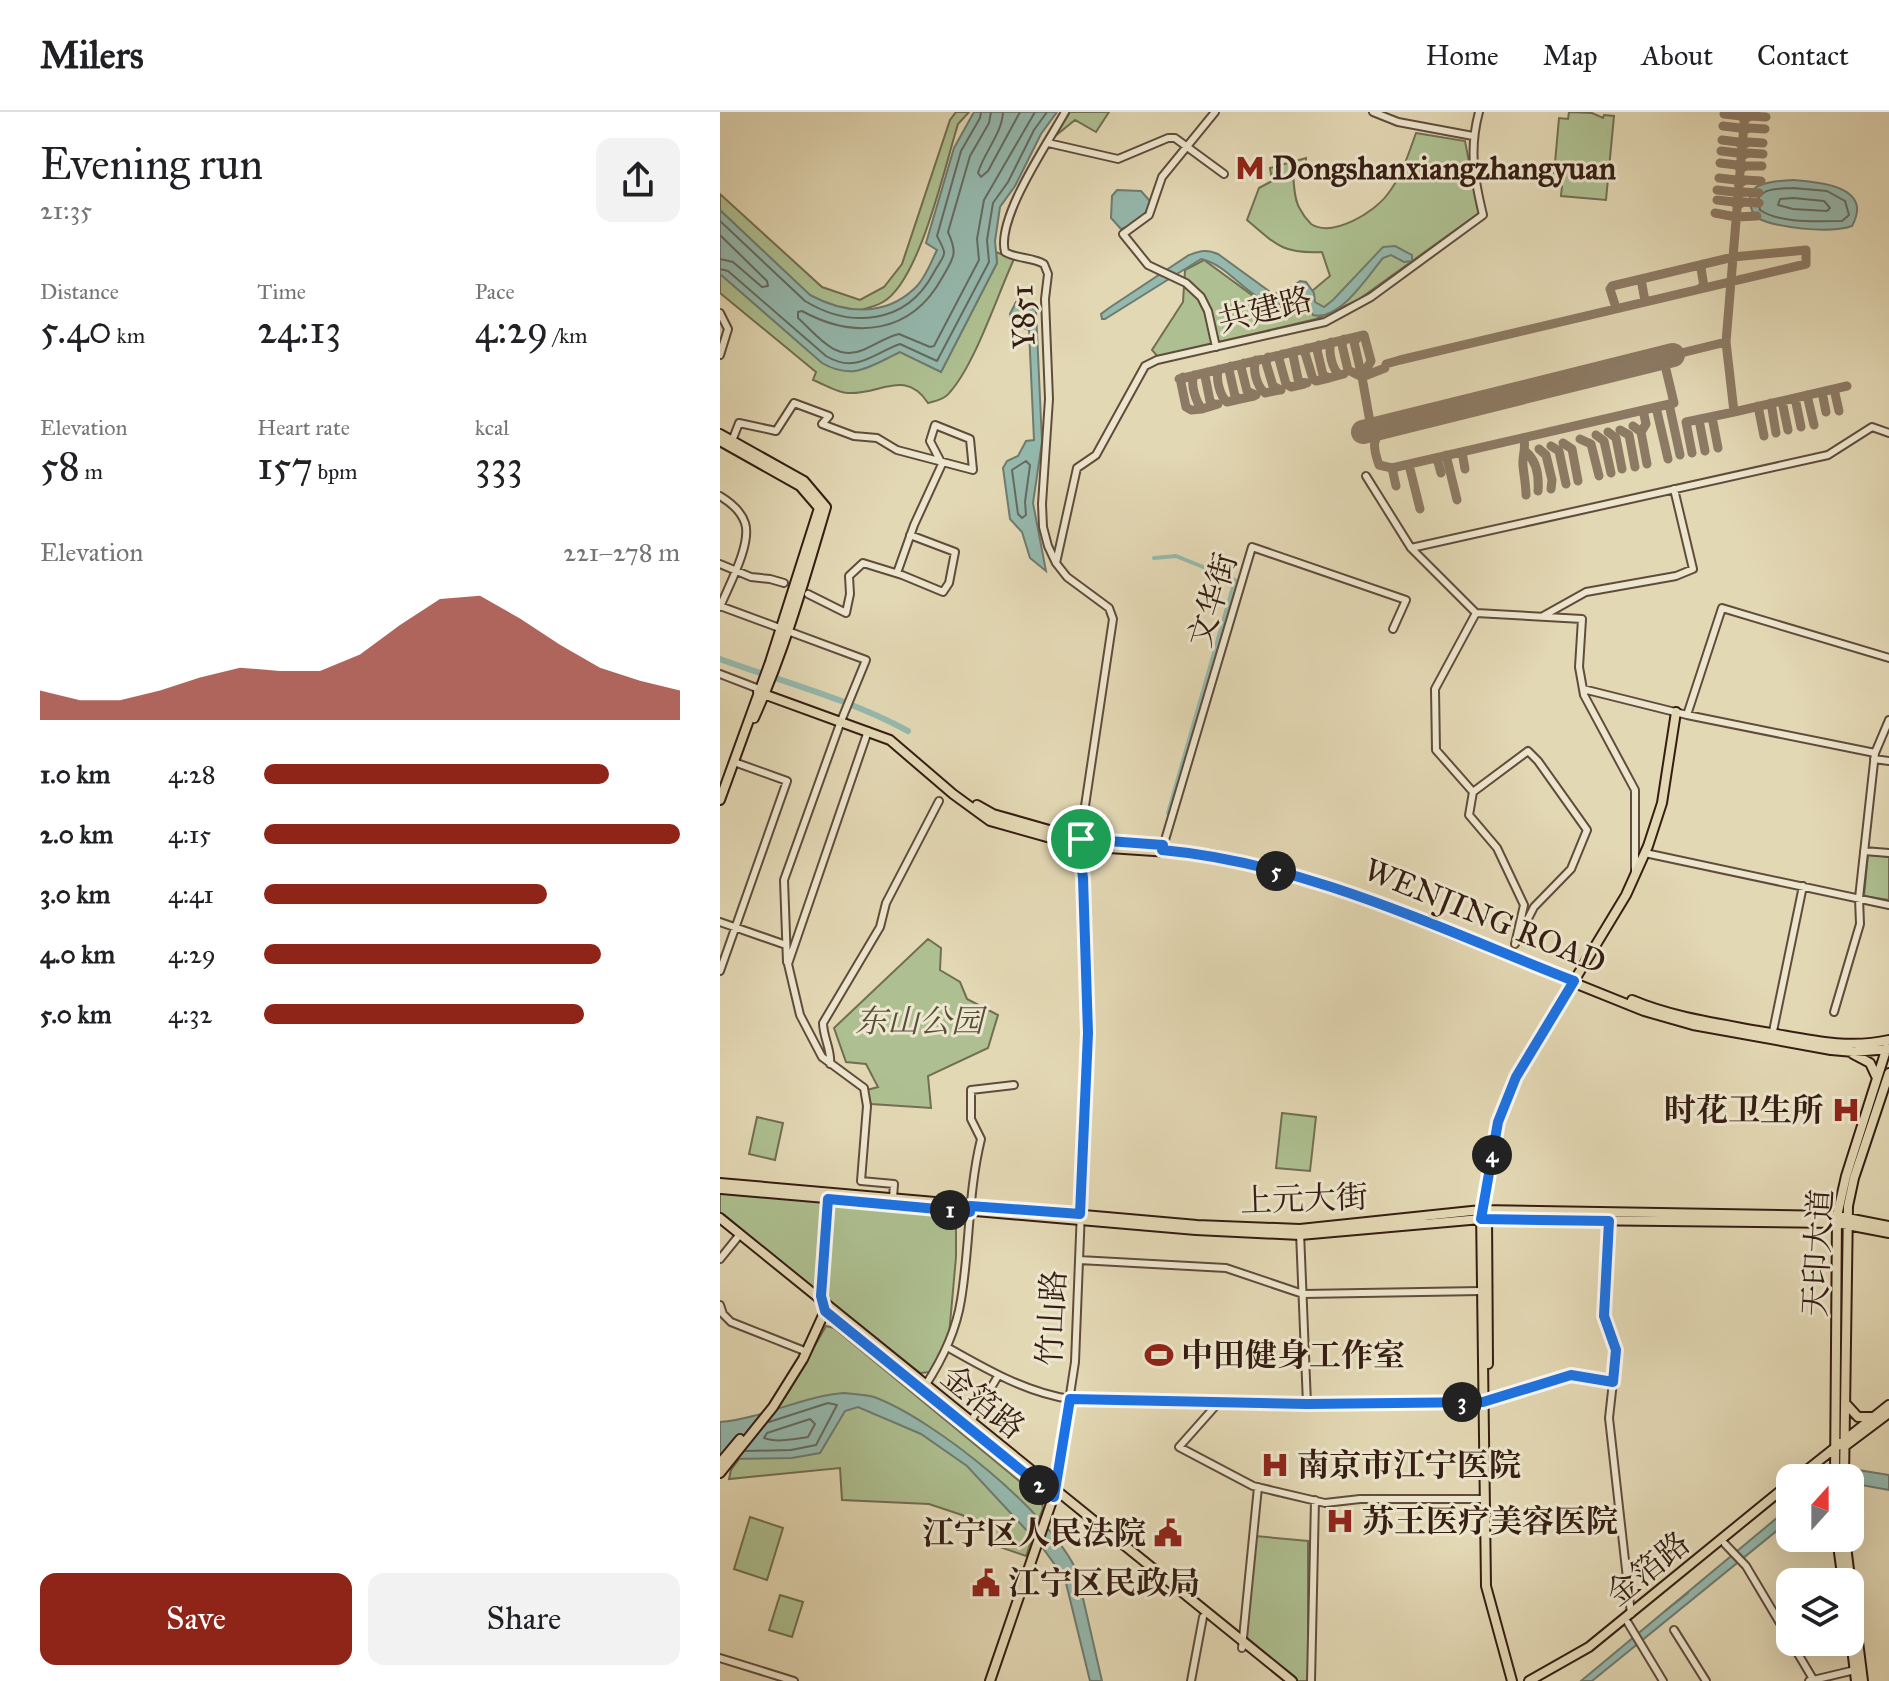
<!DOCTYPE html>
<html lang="en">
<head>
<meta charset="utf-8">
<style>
  body { margin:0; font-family:"IM FELL Great Primer","Noto Serif SC",serif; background:#f2f2f2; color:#202124; height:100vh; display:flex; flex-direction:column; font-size:30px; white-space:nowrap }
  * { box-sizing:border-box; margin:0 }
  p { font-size:26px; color:#757577 }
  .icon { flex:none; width:44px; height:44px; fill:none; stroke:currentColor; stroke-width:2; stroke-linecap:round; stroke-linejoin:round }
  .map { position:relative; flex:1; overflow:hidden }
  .panel { display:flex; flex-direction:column; background:#fff; width:720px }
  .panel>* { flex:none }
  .needle { width:52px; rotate:21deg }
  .controls { position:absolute; left:1056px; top:1352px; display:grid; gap:16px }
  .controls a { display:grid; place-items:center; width:88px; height:88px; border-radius:16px; background:#fff; box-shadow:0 8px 32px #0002; font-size:40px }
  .pin { position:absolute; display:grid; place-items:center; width:68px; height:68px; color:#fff; margin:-34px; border:4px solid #fff; border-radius:50%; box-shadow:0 2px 8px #0007 }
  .km { position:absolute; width:40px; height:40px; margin:-20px; border-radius:50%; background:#222; color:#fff; font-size:22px; line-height:40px; text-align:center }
  .round { display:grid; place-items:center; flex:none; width:84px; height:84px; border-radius:16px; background:#f2f2f2 }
  .head { display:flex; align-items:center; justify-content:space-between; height:136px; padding:0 40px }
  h1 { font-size:44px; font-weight:600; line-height:60px }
  .stats { display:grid; grid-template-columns:repeat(3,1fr); gap:12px; height:136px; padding:8px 40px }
  .stats div { display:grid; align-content:center }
  .stats b { font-size:40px; font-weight:600 }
  .stats small { font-size:22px; font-weight:400 }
  .stats p { font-size:22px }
  .chart { height:224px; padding:16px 40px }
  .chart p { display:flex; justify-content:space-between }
  .chart svg { width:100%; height:144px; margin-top:8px; fill:#8f2418; opacity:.7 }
  .primary-button { display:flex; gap:16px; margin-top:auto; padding:16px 40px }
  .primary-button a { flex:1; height:92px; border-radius:16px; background:#8f2418; color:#fff; font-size:32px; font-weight:600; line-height:92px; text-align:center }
  .primary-button a+a { background:#f2f2f2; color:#202124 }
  ul { padding:0 40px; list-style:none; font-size:26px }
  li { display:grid; grid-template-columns:128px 96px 1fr; align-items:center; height:60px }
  li i { height:20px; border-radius:10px; background:#8f2418 }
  header { display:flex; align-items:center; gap:48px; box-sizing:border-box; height:112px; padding:0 40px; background:#fff; border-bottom:2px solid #e0e0e0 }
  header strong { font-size:38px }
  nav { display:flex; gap:44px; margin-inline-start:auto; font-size:28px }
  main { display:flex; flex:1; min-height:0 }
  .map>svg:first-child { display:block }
  .green { fill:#aec091; stroke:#726e52; stroke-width:2 }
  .water { fill:#95b9ae; stroke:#6f7b70; stroke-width:2 }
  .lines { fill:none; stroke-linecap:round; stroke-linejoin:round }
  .shore { stroke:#656b60; stroke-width:2 }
  .stream { stroke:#6f7b70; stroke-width:2 }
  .canal { stroke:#95b9ae; stroke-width:4 }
  .river { stroke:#95b9ae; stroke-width:6 }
  .taxiway { stroke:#8c7a64; stroke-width:9 }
  .runway { stroke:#8c7a64; stroke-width:24 }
  .minor-casing { stroke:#604c3b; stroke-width:10 }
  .major-casing { stroke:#351d13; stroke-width:12 }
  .minor { stroke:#ede6ce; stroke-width:6 }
  .major { stroke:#e3d8b4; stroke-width:8 }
  .route-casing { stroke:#fff; stroke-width:16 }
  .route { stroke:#1a73e8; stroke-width:10 }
  .labels { text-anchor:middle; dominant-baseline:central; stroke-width:6; stroke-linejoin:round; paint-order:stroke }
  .poi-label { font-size:32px; font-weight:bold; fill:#351d13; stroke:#ede6ce; text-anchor:start }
  .street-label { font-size:32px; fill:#351d13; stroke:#ede6ce }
  .park-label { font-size:32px; font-style:italic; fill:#594e39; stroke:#ede6ce }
</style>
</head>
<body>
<header>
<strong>Milers</strong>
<nav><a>Home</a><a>Map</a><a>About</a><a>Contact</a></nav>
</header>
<main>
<section class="panel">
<div class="head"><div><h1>Evening run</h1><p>21:35</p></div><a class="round"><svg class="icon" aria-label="share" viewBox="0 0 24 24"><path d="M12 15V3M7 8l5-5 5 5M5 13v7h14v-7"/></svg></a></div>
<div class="stats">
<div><p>Distance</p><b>5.40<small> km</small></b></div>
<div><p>Time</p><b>24:13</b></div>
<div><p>Pace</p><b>4:29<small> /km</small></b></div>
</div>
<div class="stats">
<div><p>Elevation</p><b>58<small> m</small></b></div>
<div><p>Heart rate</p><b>157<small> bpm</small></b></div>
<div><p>kcal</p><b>333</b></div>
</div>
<div class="chart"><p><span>Elevation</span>221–278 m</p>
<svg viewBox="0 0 160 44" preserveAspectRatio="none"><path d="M0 44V35L10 38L20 38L30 35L40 31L50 28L60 29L70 29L80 24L90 15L100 7L110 6L120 13L130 21L140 28L150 32L160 35V44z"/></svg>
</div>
<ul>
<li><b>1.0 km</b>4:28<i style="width:83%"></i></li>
<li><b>2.0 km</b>4:15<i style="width:100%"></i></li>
<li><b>3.0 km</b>4:41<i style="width:68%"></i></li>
<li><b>4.0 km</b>4:29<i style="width:81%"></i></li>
<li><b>5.0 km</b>4:32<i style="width:77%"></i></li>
</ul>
<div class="primary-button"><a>Save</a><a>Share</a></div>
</section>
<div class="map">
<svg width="1169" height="1569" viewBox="0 0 1169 1569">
  <rect width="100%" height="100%" fill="#e3d8b4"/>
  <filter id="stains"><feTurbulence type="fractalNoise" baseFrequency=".0025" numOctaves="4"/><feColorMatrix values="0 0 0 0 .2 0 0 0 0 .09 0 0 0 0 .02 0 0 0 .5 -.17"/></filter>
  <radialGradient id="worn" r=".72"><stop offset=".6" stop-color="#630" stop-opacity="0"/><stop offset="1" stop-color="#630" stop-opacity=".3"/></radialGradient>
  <path class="green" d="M236,0H249L238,12C225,53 200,169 163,190C155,195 143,197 134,200L180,240L221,260L277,151L276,140L294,147C277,184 255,252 230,280C225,287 216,289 208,291C185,256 160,283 128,281C117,281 104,272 93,268L96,260L0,181V82L102,175L140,188L164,175L182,152L230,8Z
    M350,0H389L376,20L355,8L334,25Z
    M849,0L872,1L883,6L884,3L894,4L886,88L841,84L842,74L833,73L839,6L848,7Z
    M696,21L745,29L759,101L638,188L596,207L438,245L432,238L463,190L465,158L484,148L555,200L577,178L586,184L610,164L602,140C563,142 556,133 527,108L539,76L552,69L550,56L586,46V56L573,61C574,72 574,88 580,97C582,101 588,109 591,112C613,126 654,100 667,83C682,64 688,43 696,21Z
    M1148,742L1169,745V788L1144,784Z
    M208,827L221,836L220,858L240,870L247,887L278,903L268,936L208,964L211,996L151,992L147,978L158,975L146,952L126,950L114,916Z
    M562,1001L596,1005L590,1059L556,1056Z
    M37,1005L63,1011L55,1048L29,1042Z
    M0,1079L236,1101V1145L229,1223L211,1260L200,1261L0,1101Z
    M106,1214L114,1216L321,1387L323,1396L306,1444L274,1433L264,1415L242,1403L209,1392L122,1388L120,1356L9,1367L11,1358L69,1279Z
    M30,1405L63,1416L47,1468L14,1457Z
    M535,1424L588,1429V1569H578L526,1525Z
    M60,1483L83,1490L72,1525L49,1518Z"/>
  <path class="water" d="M254,0H337L321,22L295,74L280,95L275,129L277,151L221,260L180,240C151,254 133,269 102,251L0,162V98L90,183C125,202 165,205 195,176C205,167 211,150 217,138L206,131L234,36Z
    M1073,68C1099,70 1154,74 1132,114C1109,122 1056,116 1035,105C1017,70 1048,70 1073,68Z
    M397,78L421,79L430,89C426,106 418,112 401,117L391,106L392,84Z
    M675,134L692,143V149L684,150L671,143L663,146C647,165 619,210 593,203L582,181L558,193C527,188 510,153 481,147L385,207H382L381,202L389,196L469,143C481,139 486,137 498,142L553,182L566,179L580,169L586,170L594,181L595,190L604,195L613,188L663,135Z
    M296,190H307L316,199L322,330L313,391L326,459L310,446L302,420L290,407L283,356L287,349L298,344L306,329L314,328L309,218L292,211L290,202Z
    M124,1281C134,1282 145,1282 154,1285C214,1307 332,1402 357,1460L382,1569H370L345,1467L322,1435L247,1354L201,1322L138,1295L125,1299L100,1341L72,1346L0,1347V1310C44,1306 83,1284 124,1281Z
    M1132,1357L1169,1363V1378L1130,1371V1366H1105Z
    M1070,1395V1408L872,1569H861Z"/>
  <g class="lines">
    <path class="shore" d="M271,0L269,11L250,44L228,120C238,142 234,145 222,166C191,222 135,228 82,199L78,200V206C97,223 115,250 143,238C155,233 166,225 179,222L210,235L214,234L259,148L257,127L264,88L315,0
      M283,0C282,22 264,40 258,61L261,65L268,59L300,0
      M1073,76L1107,79L1125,89L1129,103L1122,109C1098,109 1061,112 1040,98L1038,87C1044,75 1061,77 1073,76Z
      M1073,86L1104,89L1110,96L1107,99L1073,97L1058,93L1060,87Z
      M0,109L85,189C131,217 186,212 213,162C226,139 228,145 217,124L241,39L260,6L261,0
      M0,123L47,169L48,174L42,175L13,150L0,147
      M0,157L8,159L106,244C136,262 152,242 180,232L217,249L269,150L267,128L273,91L288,70L314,18L327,0
      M306,349L310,353L305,390L306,403L302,406L298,402L292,358Z
      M90,1307L95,1312L88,1325C74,1327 57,1331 44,1326L47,1321Z
      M26,1339L71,1338L96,1333L117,1293L108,1291L49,1310"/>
    <path class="stream" d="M945,1499L968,1481"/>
    <path class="canal" d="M434,446L456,444L515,468L448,701"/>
    <path class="river" d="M0,547C63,570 129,587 188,619"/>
    <path class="taxiway" d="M1004,2L1021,4L1024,8L1030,4L1046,5
      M1003,14L1020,16L1023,19L1029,16L1045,17
      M1002,28L1018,30L1022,34L1028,30L1043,31
      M1001,39L1018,41L1021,44L1028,41L1043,42
      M1000,51L1017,53L1020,57L1026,54H1042
      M999,66L1016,68L1019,72L1025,68L1041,69
      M997,78L1014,80L1018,83L1023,80L1039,81
      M997,88L1014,90L1017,94L1023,90L1039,91
      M995,101L1016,105L1037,104
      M921,167L925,189
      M980,176L984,175L981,156L983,152
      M639,224L634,230L642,265
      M624,227L622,233L628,258L642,265L665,256L666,252L680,248L1086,152V138L1013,145L892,174L890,177L896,196
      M611,230C608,239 612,258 620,263L624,262
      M599,233L597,238L603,263L609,266L620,263
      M587,236L585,241L593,267L596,269L609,266
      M575,239L573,243L578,267L580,270L587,271
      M562,242L559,247L566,272L571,275L584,272
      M953,243L1006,230L1025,0
      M548,245L546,251L553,274L561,278
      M536,248C532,257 537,275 545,281L559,278
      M524,251L521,255L527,279L536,283
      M511,254L509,258L515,284L520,287L534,284
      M499,257C495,266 500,284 507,290L520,287
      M487,260L485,264L490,289L495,293L498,292
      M474,263C470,272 476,290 482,297L495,293
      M463,265L461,271L466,295L471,298L482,297
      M459,267L644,223L651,249L642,265L650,310
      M1114,277L1119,299
      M1102,280L1106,300
      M1087,283L1094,313
      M1075,286L1081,315
      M1062,289L1068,318
      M1051,291L1056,321
      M949,292L960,343
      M1038,294L1044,324
      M936,295L948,347
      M1014,300L1127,274
      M992,305L998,336
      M979,308L985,339
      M666,314C651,326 653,336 659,353L672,356L954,291L943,245
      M913,314L921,320L927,352
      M900,318L909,323L915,355
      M888,320L896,326L902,357
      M921,320L926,312L923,298
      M876,323L884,329L891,361
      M804,326C806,340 802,343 803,354C804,364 806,373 806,383
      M860,327L871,332L879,364
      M843,331L852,337L858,369
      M831,334L839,339L846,372
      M819,337L826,343L832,368L831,377
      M742,340L745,357
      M806,340C818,350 819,365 818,379
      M972,341L966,310L1014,300L1006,230
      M726,343L737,388
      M717,346L721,361
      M689,353L700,397
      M672,356L676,374"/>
    <path class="runway" d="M643,320L953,243"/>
    <defs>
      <path id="minor" d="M495,0L442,65L429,103L403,122L428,153L466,171L481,185L488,199L496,235
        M653,0L678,10L753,24
        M328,31L398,47L448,26H455L504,62
        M0,201L8,217L0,243
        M12,329L19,311L56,319L74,291L109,304L102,312L134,324L157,326L177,338L253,358L250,327L215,313L210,329L222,352
        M646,364L691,436L756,501L862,507L859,555L864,583L915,678V760
        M0,384C10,390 21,399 25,411C32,432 8,475 0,495
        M691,436L1108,343L1152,315L1169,321
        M336,451L357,356L376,343L425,254L437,248L605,210L651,185L763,103C754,66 749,37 759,0
        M0,452L31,465L50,467L64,471
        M177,461L194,413L222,352
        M88,482L126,501L130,482L129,464L143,451L182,463L223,480L229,471L235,440L190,423
        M0,494L146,548L121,609L64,768L67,850
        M823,504L866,480L956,464L973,457L954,377
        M0,562L39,577
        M863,577L967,603
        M148,619L68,852L80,903L102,945L144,976L147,994L141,1069L174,1072L173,1086
        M1155,641L967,603L1002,496L1169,546
        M1154,647L1169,649
        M753,680L808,639L818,649L867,718L851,757L814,795L795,832L804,793L777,736L749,703L753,680L716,638L715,577L756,501
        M442,738L532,435L686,488L673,517
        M1144,739L1169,741
        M925,741L1169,793
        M0,810L66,833
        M0,859L67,669L14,650
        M1114,900L1140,812L1139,786L1155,641L1169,608
        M1052,924L1083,774
        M110,952C112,939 103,925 103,911L160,815L166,791L219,689
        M889,1109L884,1204L896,1238L893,1270
        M580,1120L587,1292
        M0,1147L17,1126
        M359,1148L506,1156L583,1182L761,1179
        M102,1189L108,1084
        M0,1193L3,1202L11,1210L82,1238
        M227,1235C266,1257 305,1280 350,1287L587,1292L763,1290L851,1263L893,1270L889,1306L911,1502
        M205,1274C222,1248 236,1220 241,1188C250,1134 248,1080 261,1027L251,1007V978L294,973
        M499,1290L459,1335L533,1374L605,1391L640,1387H764
        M250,1311L278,1264
        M335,1380L355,1250L368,921L363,766L359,734L393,507L389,496L347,465L336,451L328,434L323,415L322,392L329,287L325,187L328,162L324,152C312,145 297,147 285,140C276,106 328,31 345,0
        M1005,1432L1026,1454L1070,1528
        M908,1511L943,1569
        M954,1518L986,1569
        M1071,1530L1093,1567
        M522,1536L538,1375
        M0,1546L74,1569
        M471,1569L483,1505
        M591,1569L595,1388
        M1089,1569L1135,1558"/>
      <path id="major" d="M0,322L84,369L106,395C85,466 65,538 34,606
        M0,329L80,374L99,396L50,550L0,688
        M38,580L170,628L233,682L270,709L359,734L494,743L611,773L924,899L973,913L1111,938L1134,940L1169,937
        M257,693L273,702L361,727L425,732
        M912,888C952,905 996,911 1039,919C1083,926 1125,938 1169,928
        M1133,942L1150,951L1156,964
        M0,1071L477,1113L580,1117L761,1098L1117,1104L1169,1114
        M1,1077L476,1118L580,1123L761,1107L1117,1111L1169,1121
        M767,1102L768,1252
        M0,1106L572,1569
        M1127,1293L1138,1305H1151
        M1125,1334L1169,1301
        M0,1351L20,1327
        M0,1361L53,1295L83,1247L105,1199L103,1191
        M1077,1366L1169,1293
        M1115,1366L1117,1104L1126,1064L1167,935
        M1124,1366L1128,1094L1134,1066L1169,961
        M1117,1426L1123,1470
        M1125,1426L1143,1569
        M1130,1520L1136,1569
        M270,1569L335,1380
        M792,1569L766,1474L761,1098L778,1010L796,965L906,783L928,734L942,691L956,600
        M809,1569L869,1535L1070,1371"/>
    </defs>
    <use href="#minor" class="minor-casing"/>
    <use href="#major" class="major-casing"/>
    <use href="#minor" class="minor"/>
    <use href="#major" class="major"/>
  </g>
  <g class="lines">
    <defs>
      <path id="route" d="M361,727L443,733L442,738C586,751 720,817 854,869L796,965L778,1010L761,1107L889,1109L884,1204L896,1238L893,1270L851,1263L763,1290L587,1292L350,1287L334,1385L105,1199L101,1184L108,1087L250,1100V1094L360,1102L368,921L363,766L359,734Z"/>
    </defs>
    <use href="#route" class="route-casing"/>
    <use href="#route" class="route"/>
  </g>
  <defs>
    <symbol id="metro-bare" viewBox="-9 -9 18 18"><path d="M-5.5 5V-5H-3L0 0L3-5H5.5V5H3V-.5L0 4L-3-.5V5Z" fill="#8f2418" stroke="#ede6ce" stroke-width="2.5" paint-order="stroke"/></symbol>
    <symbol id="hospital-bare" viewBox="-9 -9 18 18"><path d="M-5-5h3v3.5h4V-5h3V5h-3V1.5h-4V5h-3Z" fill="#8f2418" stroke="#ede6ce" stroke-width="2.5" paint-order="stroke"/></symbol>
    <symbol id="stadium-bare" viewBox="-9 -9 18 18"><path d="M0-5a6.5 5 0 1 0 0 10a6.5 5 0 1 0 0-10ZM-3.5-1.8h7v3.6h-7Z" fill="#8f2418" stroke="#ede6ce" stroke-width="2.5" paint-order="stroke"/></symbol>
    <symbol id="civic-bare" viewBox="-9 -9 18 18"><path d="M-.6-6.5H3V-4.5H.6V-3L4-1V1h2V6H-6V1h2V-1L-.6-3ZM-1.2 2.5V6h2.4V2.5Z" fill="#8f2418" stroke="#ede6ce" stroke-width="2.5" paint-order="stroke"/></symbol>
  </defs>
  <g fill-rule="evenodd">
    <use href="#metro-bare" x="510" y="36" width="40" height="40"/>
    <use href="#hospital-bare" x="1106" y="978" width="40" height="40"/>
    <use href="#stadium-bare" x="419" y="1223" width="40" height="40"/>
    <use href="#hospital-bare" x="535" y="1333" width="40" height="40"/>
    <use href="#hospital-bare" x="600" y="1389" width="40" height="40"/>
    <use href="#civic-bare" x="428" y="1401" width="40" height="40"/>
    <use href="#civic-bare" x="246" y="1451" width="40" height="40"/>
  </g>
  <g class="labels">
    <g class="poi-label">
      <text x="552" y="56">Dongshanxiangzhangyuan</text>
      <text x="1104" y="998" text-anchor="end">时花卫生所</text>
      <text x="461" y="1243">中田健身工作室</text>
      <text x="577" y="1353">南京市江宁医院</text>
      <text x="642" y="1409">苏王医疗美容医院</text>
      <text x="426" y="1421" text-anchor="end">江宁区人民法院</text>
      <text x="288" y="1471">江宁区民政局</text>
    </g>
    <g class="street-label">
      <text transform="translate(545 198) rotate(-14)">共建路</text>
      <text transform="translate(303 205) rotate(-92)">Y851</text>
      <text transform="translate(493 488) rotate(-73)">文华街</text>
      <text transform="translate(765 804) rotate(22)">WENJING ROAD</text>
      <text transform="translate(584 1087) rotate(-2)">上元大街</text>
      <text transform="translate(1098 1141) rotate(-87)">天印大道</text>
      <text transform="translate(332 1206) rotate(-87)">竹山路</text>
      <text transform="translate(263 1290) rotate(39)">金箔路</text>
      <text transform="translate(928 1457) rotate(-39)">金箔路</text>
    </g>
    <g class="park-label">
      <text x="199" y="909">东山公园</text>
    </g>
  </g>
  <rect width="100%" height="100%" filter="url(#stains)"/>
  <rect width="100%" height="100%" fill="url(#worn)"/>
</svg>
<div class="controls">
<a><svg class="needle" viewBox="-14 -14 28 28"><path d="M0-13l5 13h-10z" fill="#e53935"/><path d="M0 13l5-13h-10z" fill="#757577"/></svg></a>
<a><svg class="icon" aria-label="layers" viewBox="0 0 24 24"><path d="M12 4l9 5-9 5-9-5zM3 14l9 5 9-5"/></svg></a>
</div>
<div class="pin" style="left:361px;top:727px;background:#1e9e55"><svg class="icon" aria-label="arrive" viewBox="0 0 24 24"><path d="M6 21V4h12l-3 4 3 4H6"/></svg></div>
<b class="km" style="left:230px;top:1098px">1</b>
<b class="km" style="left:319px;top:1373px">2</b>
<b class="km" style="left:742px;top:1290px">3</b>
<b class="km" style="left:772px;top:1043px">4</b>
<b class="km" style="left:556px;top:759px">5</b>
</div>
</main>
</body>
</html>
